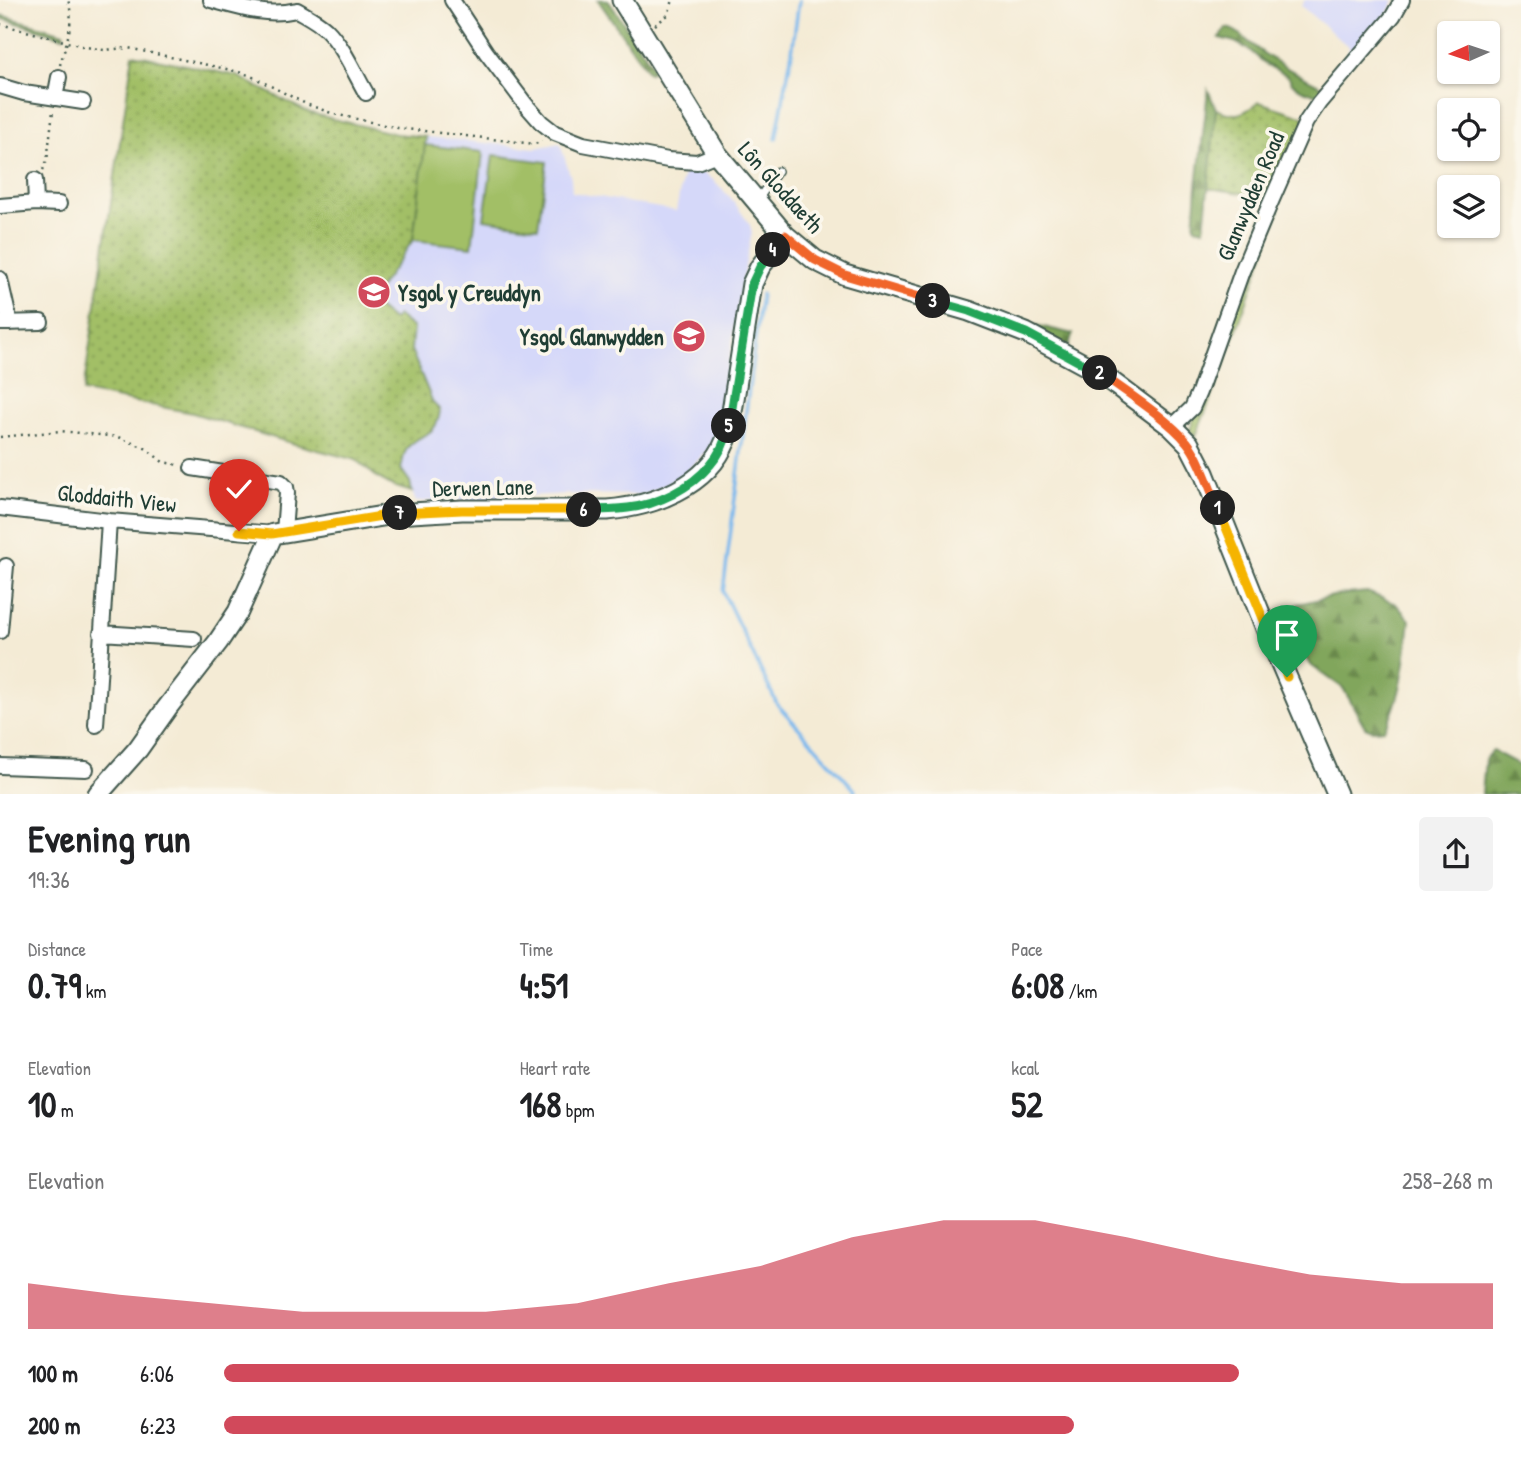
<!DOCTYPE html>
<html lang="en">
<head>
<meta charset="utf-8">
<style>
  body { margin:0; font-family:"Patrick Hand",sans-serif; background:#f2f2f2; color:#202124; height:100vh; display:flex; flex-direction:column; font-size:26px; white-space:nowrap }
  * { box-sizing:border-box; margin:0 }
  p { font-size:23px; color:#757577 }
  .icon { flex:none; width:38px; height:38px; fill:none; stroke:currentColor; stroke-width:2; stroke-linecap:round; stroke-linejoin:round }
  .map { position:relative; height:794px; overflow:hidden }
  .panel { display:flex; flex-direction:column; background:#fff; flex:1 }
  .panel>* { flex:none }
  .needle { width:46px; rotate:267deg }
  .fabs { position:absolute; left:1437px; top:21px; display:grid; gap:14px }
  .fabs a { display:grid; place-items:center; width:63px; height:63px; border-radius:7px; background:#fff; box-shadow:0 2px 5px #0004; font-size:35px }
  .pin { position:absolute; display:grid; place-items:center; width:60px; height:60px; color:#fff; margin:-72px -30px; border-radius:50% 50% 50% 0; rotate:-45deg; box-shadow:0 0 7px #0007 }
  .pin .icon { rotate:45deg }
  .km { position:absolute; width:35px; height:35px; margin:-18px; border-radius:50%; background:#222; color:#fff; font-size:19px; line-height:35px; text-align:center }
  .round { display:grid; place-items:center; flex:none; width:74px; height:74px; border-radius:7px; background:#f2f2f2 }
  .summary { display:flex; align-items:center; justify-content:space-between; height:119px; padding:0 28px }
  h1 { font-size:38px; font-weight:800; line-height:52px }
  .metrics { display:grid; grid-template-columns:repeat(3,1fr); gap:10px; height:119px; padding:7px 28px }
  .metrics div { display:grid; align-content:center }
  .metrics b { font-size:35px; font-weight:800 }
  .metrics small { font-size:19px; font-weight:400 }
  .metrics p { font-size:19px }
  .chart { height:196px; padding:14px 28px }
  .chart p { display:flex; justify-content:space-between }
  .chart svg { width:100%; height:126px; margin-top:7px; fill:#d1495b; opacity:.7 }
  ul { padding:0 28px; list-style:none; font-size:23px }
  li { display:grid; grid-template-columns:112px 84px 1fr; align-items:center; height:52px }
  li i { height:18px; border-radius:9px; background:#d1495b }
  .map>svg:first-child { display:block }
  .built { fill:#d5d8f9 }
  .grass { fill:url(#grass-dots); stroke:#607e4d; stroke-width:2 }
  .forest { fill:url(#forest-firs); stroke:#507248; stroke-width:2 }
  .pitch { fill:#a2bf66; stroke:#607e4d; stroke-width:2 }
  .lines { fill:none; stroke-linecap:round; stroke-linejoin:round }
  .stream { stroke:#79b8ed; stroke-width:3.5 }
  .lane-casing { stroke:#3f574c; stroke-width:10 }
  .street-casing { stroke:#3f574c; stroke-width:18 }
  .secondary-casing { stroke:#3f574c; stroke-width:23 }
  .path { stroke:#3f574c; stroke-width:2.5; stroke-dasharray:2 5; stroke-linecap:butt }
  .lane { stroke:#fff; stroke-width:7 }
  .street { stroke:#fff; stroke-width:14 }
  .secondary { stroke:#fff; stroke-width:19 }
  .split-1-casing { stroke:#fff; stroke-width:14 }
  .split-2-casing { stroke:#fff; stroke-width:14 }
  .split-3-casing { stroke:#fff; stroke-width:14 }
  .split-4-casing { stroke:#fff; stroke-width:14 }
  .split-5-casing { stroke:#fff; stroke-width:14 }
  .split-6-casing { stroke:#fff; stroke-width:14 }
  .split-7-casing { stroke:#fff; stroke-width:14 }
  .split-8-casing { stroke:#fff; stroke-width:14 }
  .split-1 { stroke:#f5b400; stroke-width:9 }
  .split-2 { stroke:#f0652b; stroke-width:9 }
  .split-3 { stroke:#22a559; stroke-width:9 }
  .split-4 { stroke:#f0652b; stroke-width:9 }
  .split-5 { stroke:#22a559; stroke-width:9 }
  .split-6 { stroke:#22a559; stroke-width:9 }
  .split-7 { stroke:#f5b400; stroke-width:9 }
  .split-8 { stroke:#f5b400; stroke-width:9 }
  .labels { text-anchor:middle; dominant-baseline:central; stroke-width:7; stroke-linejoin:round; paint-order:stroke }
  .street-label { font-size:23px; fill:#1f3d34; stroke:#fbf7ec }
  .poi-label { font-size:23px; font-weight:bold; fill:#1f3d34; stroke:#fbf7ec; text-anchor:start }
</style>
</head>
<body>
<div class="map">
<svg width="1521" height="794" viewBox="0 0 1521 794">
  <defs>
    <pattern id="grass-dots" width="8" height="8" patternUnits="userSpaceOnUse" patternTransform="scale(1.75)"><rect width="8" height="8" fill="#a2bf66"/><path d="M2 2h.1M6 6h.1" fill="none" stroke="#839c55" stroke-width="1.8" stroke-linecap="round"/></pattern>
    <pattern id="forest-firs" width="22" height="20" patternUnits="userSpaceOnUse" patternTransform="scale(1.75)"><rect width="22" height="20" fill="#81a65b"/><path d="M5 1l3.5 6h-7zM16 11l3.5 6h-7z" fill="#69884c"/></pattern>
  </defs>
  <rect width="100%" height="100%" fill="#fbf7ec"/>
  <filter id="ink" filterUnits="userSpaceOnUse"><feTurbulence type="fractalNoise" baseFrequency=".0143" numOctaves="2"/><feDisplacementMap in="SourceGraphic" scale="14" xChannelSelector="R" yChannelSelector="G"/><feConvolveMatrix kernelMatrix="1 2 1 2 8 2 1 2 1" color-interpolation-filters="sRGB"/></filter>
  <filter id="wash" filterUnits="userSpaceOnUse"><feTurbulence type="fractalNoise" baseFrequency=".00686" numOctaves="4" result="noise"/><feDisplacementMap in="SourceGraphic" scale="28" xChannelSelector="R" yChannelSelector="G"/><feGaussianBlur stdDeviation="1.57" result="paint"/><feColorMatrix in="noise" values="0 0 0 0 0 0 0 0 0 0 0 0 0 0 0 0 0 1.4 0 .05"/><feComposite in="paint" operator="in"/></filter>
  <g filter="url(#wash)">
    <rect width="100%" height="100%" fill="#f4ebd5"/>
    <path class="built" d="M1305,0H1394L1388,12L1346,61L1349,47L1301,6Z
      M133,54L237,76L307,112L396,134L536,148L560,143L571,178L572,192L676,211L684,170L701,172L712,179L730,197L739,209L750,225L752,233L740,291L721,416L718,434L711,447L686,472L671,482L644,495L567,494L525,496L522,500L513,501L442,500L416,502L412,492L393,486L378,478L356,460L291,443L193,413L83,392Z"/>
    <path class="grass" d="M133,54L237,76L307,112L329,118L396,134L426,137L413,240L370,302L393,320L398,316L413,328L411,350L433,403L440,410C437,438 421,432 408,447C403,453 403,462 401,469L410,482L412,492L393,486L378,478L356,460L291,443L193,413L83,392Z
      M1259,102L1302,116L1306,122L1266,197L1208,188L1216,109C1236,118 1242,115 1259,102Z
      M1272,211H1279L1224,365L1195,438L1190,430L1192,423L1233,311Z"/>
    <path class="forest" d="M598,0H608L651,63L652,71L649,73L646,69Z
      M0,15L64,33L63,37L0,18Z
      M1226,28C1236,29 1242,37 1250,43C1272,61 1297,74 1323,87L1317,95L1301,89L1292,83L1288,76L1267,65L1248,49L1235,42L1219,38Z
      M1208,90L1216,109L1204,229L1194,227L1197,186Z
      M1031,324L1073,334L1068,347Z
      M1367,592L1396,604L1410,620C1406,655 1403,699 1384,729L1372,730L1365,727L1343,688L1312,666L1292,642L1286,614L1298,604L1338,595Z
      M1493,751L1516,763L1521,767V794H1482L1485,759Z"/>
    <path class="pitch" d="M425,145L483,152L472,247L413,240Z
      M493,155L547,162L538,227L484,219Z"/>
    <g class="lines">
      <path class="stream" d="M776,139L792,52L799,0
        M761,294L723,592L777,704L855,790V794"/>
    </g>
  </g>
  <g filter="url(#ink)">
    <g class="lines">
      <defs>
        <path id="lane" d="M757,201L778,171"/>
        <path id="street" d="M211,0C240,8 267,17 297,10
          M452,0L486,52L526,105L541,122L555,133L583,144L668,160L697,162L717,154
          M297,10C307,16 317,21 326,29C343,46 354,72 366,93
          M0,86L24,93L83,102
          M55,98L59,77
          M35,180L36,203
          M0,206L36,203L59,204
          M0,279L10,323
          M0,323L41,322
          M1172,427L1192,408L1199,392L1242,271L1270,204L1306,122L1319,103L1393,16L1402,0
          M192,468L281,482L286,487L287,493L284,532
          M0,508L109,521L273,534
          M0,631L6,566
          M101,633L194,639
          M96,725L109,521
          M0,766L86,769"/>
        <path id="secondary" d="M622,0L717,154L785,235L815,260L845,275L969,311L1026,333L1100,373L1172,427L1189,444L1204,473L1267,631L1337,794
          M98,794L138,749L167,708L218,642L238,612L273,534L395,514L462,510H607C653,506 707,487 726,440C728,433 729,425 731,418L752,284L760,267L785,235"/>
      </defs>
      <use href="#lane" class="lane-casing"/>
      <use href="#street" class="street-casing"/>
      <use href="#secondary" class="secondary-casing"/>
      <path class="path" d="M0,24L86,47L104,50L128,48L231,70L249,75L306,104L334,114L398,128L535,144L542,141
        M655,25L668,15L673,0
        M60,65C66,44 75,21 68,0
        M43,170L47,161L53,111
        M0,437L61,431L118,437L145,448L163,462L179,465"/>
      <use href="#lane" class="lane"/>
      <use href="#street" class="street"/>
      <use href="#secondary" class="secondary"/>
    </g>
  </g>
  <g class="lines" filter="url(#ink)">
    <defs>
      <path id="split-1" d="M1218,508L1287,677"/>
      <path id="split-2" d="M1100,373C1127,393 1166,417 1187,442C1200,458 1210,489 1218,508"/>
      <path id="split-3" d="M933,301L969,311L1026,333L1100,373"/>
      <path id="split-4" d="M773,250L785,235L815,260L845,275L933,301"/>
      <path id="split-5" d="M729,426L752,284L760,267L773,250"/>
      <path id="split-6" d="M584,510C598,510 613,510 628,508C657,505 691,488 710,465C720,454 726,440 729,426"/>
      <path id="split-7" d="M400,513L462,510H584"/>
      <path id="split-8" d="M239,531L272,534L284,532L400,513"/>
    </defs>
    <use href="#split-1" class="split-1-casing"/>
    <use href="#split-2" class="split-2-casing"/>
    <use href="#split-3" class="split-3-casing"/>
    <use href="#split-4" class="split-4-casing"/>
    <use href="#split-5" class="split-5-casing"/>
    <use href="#split-6" class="split-6-casing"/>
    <use href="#split-7" class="split-7-casing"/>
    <use href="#split-8" class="split-8-casing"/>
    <use href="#split-1" class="split-1"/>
    <use href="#split-2" class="split-2"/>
    <use href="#split-3" class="split-3"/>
    <use href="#split-4" class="split-4"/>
    <use href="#split-5" class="split-5"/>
    <use href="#split-6" class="split-6"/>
    <use href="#split-7" class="split-7"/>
    <use href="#split-8" class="split-8"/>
  </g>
  <defs>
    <symbol id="school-disc" viewBox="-11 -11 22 22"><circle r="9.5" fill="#d1495b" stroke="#fbf7ec"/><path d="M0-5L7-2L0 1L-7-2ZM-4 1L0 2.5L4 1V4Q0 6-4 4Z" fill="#fff"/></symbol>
  </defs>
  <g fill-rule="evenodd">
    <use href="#school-disc" x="355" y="273" width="38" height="38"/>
    <use href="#school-disc" x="670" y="317" width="38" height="38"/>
  </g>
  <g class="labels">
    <g class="street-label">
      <text transform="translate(781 187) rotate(48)">Lôn Gloddaeth</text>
      <text transform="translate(1250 196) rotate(-67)">Glanwydden Road</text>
      <text transform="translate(483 487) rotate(-1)">Derwen Lane</text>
      <text transform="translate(117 498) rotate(6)">Gloddaith View</text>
    </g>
    <g class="poi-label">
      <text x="398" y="292">Ysgol y Creuddyn</text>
      <text x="664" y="336" text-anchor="end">Ysgol Glanwydden</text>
    </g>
  </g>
</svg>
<div class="fabs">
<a><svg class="needle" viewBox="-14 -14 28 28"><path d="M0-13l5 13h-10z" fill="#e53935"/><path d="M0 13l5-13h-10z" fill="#757577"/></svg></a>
<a><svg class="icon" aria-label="locate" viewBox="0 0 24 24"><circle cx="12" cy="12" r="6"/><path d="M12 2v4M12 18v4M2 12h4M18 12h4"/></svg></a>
<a><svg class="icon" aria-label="layers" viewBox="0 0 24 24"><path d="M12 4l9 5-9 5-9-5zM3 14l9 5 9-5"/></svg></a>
</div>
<div class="pin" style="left:1287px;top:677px;background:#1e9e55"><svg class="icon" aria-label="arrive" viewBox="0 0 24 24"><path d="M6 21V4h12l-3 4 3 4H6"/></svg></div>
<div class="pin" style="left:239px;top:531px;background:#d93025"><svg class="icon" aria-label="check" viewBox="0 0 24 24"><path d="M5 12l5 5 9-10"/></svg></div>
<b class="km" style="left:1218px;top:508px">1</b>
<b class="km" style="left:1100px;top:373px">2</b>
<b class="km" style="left:933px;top:301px">3</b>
<b class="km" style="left:773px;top:250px">4</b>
<b class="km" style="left:729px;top:426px">5</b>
<b class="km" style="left:584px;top:510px">6</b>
<b class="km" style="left:400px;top:513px">7</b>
</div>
<section class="panel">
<div class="summary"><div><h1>Evening run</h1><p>19:36</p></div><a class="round"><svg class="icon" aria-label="share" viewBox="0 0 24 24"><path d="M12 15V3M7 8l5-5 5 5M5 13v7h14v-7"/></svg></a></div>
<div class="metrics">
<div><p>Distance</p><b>0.79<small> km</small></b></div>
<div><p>Time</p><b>4:51</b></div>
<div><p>Pace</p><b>6:08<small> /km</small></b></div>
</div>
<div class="metrics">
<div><p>Elevation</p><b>10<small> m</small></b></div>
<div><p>Heart rate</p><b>168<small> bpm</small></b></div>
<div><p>kcal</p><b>52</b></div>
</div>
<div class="chart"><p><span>Elevation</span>258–268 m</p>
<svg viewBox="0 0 160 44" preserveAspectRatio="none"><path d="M0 44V28L10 32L20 35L30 38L40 38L50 38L60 35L70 28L80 22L90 12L100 6L110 6L120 12L130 19L140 25L150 28L160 28V44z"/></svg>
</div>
<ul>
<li><b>100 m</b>6:06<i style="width:80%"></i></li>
<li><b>200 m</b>6:23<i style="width:67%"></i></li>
</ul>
</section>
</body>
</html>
